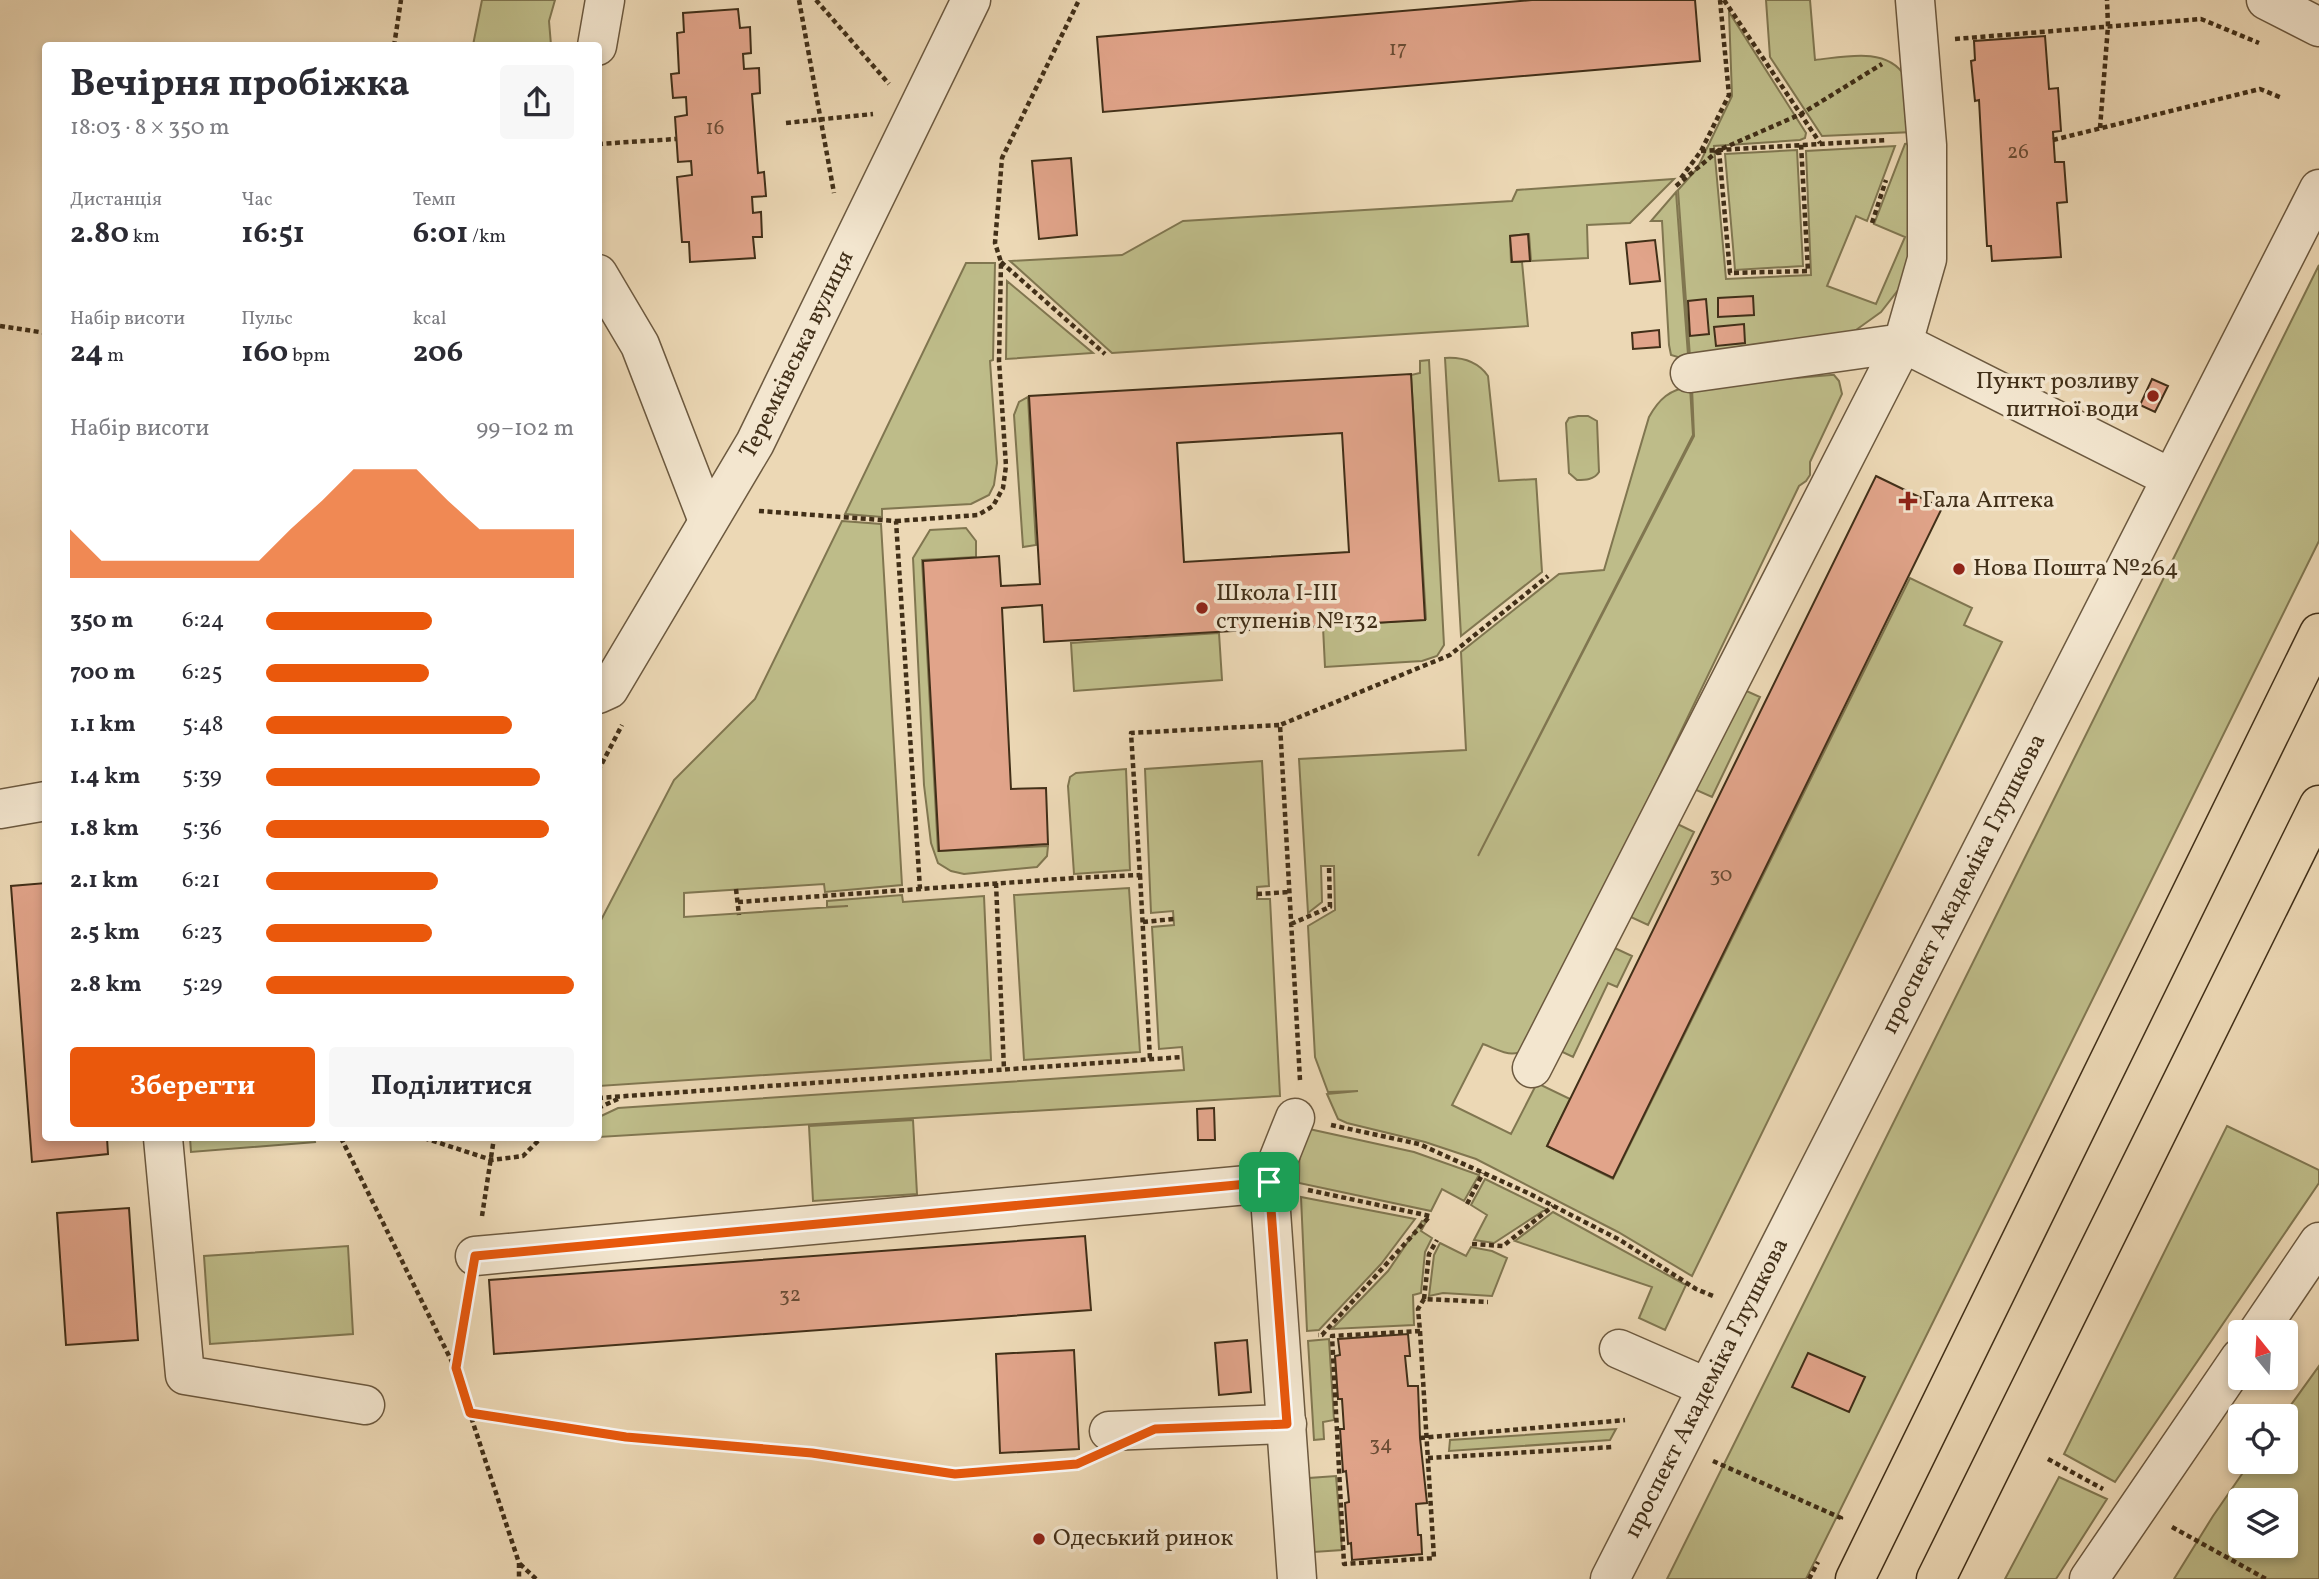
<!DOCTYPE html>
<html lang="uk">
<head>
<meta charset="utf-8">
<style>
  body { margin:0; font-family:Vollkorn,serif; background:#f7f7f7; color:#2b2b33; height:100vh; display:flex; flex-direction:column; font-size:26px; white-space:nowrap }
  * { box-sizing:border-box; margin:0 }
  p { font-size:23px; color:#7c7c81 }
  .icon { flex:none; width:38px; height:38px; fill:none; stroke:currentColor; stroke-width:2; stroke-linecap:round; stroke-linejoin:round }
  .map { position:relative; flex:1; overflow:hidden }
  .drawer { position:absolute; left:42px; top:42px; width:560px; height:1099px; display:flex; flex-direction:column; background:#fff; border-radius:7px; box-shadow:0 4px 10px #0003 }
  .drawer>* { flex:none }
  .needle { width:46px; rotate:342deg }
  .tools { position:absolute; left:2228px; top:1320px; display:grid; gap:14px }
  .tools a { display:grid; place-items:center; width:70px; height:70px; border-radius:7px; background:#fff; box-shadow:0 4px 10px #0003; font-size:35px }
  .pin { position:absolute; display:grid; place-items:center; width:60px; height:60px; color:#fff; margin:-30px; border-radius:14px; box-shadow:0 4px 10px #0006 }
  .round { display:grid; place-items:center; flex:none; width:74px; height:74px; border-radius:7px; background:#f7f7f7 }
  .headline { display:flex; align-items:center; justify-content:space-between; height:119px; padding:0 28px }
  h1 { font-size:38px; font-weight:700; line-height:52px }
  .stats { display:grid; grid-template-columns:repeat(3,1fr); gap:10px; height:119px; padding:7px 28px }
  .stats div { display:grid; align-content:center }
  .stats b { font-size:30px; font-weight:700 }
  .stats small { font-size:19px; font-weight:400 }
  .stats p { font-size:19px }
  .chart { height:196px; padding:14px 28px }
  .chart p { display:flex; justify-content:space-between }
  .chart svg { width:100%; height:126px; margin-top:7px; fill:#ea580c; opacity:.7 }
  .cta { display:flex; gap:14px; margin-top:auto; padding:14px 28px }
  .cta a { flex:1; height:80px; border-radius:7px; background:#ea580c; color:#fff; font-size:28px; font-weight:700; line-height:80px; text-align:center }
  .cta a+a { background:#f7f7f7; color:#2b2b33 }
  ul { padding:0 28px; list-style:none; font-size:23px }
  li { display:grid; grid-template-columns:112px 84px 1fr; align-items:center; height:52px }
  li i { height:18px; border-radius:9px; background:#ea580c }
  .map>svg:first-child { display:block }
  .green { fill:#bebc89; stroke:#807650; stroke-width:2; fill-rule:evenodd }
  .building { fill:#e1a48a; stroke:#412f18; stroke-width:2; fill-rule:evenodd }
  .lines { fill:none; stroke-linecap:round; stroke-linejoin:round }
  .minor-casing { stroke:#6c593f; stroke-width:41 }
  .highway-casing { stroke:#412f18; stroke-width:41 }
  .path { stroke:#412f18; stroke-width:4.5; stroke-dasharray:5 3.5; stroke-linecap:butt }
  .minor { stroke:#f3e6cf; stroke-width:38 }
  .highway { stroke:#ecd8b5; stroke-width:38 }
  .route-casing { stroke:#fff; stroke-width:14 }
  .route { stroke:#ea580c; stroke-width:9 }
  .poi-dot { fill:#8f2418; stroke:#f3e6cf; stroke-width:2.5 }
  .labels { text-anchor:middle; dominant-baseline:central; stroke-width:7; stroke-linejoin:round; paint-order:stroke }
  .number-label { font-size:21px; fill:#694c34 }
  .street-label { font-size:24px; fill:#412f18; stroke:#f3e6cf }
  .poi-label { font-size:24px; fill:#412f18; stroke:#f3e6cf; text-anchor:start }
</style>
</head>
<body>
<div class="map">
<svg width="2319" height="1579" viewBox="0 0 2319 1579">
  <rect width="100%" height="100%" fill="#ecd8b5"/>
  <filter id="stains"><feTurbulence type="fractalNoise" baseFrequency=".00286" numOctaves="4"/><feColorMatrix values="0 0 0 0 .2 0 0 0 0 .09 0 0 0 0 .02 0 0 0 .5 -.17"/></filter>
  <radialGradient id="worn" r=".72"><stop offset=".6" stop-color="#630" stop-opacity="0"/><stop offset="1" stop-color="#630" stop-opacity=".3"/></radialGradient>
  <path class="green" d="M482,0H555L549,21L551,45H473Z
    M1766,0H1810L1815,60C1844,57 1886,46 1905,76L1913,132L1822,136L1770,57Z
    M1729,12L1806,133L1805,138L1800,140L1714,146L1726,279L1811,275L1806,151L1895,146L1867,221L1856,216L1827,286L1876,304L1905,237L1874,224L1905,144L1912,143L1918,240L1902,285L1881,312L1856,330L1842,337L1690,357L1678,190L1697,169L1732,96Z
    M1797,150L1803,266L1735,270L1725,154Z
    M1674,179L1630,223L1587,225L1588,258L1531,261L1529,234L1510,236L1511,262H1522L1528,326L1112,353L1010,261L1122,255L1183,221L1512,201L1517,190Z
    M1676,192L1688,355L1681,358L1671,355L1669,345L1662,221H1651Z
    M966,263H995L993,360L990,361L997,463L994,485L989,495L971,504L882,509V517L845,514Z
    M2319,265V541L1806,1579H1667Z
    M1007,281L1093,353L1006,359Z
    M1445,358C1462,357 1478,362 1488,376L1499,481L1536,479L1542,572L1461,636Z
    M1429,360L1444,645L1437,656L1422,661L1325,667L1323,627L1426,619L1411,375L1420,373V361Z
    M1831,375H1834L1839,381L1842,394L1810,462V475L1806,481L1799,486L1531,1043C1515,1062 1502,1051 1483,1044L1452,1105L1511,1134L1537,1083L1570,1099L1547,1146L1613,1179L1910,578L1972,608L1964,625L2002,642L1692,1276L1618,1232L1476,1159L1425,1142L1347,1123L1338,1119L1327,1094L1358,1091L1328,1092L1315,1057L1308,926L1335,910L1334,866H1321L1322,902L1308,913L1299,759L1466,750L1461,652L1559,574L1604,570L1649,417C1659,399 1670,389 1690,387L1693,435L1478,856L1694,436L1692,387Z
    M1028,397L1036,545L1023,547L1014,415L1019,402Z
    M1578,416H1588L1597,421L1599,472C1594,480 1585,480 1577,480L1569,473L1566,423L1569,418Z
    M842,521L881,524L902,885L825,892L824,884L684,893V917L848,906L827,907V901L902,895L903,902L984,896L991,1060L599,1086L600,922L674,780L755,699Z
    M966,528L976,541V557L922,560L938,851L1048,846L1047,856L1037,867L964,874L951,871L938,863L931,843L924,785L913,558L930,530Z
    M1219,633L1222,680L1074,691L1071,643Z
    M1733,685L1760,697L1712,797L1685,785Z
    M1262,761L1269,886L1257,887V899H1270L1280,1096L599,1137V1117L618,1108L1184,1070L1182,1047L1159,1049L1152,927L1174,925L1173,911L1151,913L1145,769Z
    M1126,769L1130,870L1074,874L1068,786L1070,777L1076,773Z
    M1667,819L1694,832L1648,925L1620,912Z
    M1129,888L1140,1052L1024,1060L1014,895Z
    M1606,944L1632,956L1617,987L1608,983L1573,1057L1554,1048Z
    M913,1120L917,1194L813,1201L809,1126Z
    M2227,1126L2319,1170V1183L2115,1482L2064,1454Z
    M1300,1127L1414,1152L1479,1175L1464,1201L1442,1189L1431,1211L1299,1183Z
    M190,1138H314L315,1142L191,1152Z
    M1485,1179L1546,1209L1494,1243L1474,1240L1487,1215L1471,1205Z
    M1301,1197L1415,1219L1381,1264L1319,1330L1307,1331Z
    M1553,1212L1686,1285L1665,1330L1639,1318L1652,1287L1515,1241Z
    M1422,1221L1426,1222L1421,1231L1432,1238L1425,1252L1421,1293L1413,1295L1414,1325L1332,1329L1388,1271Z
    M1440,1243L1466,1256L1471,1247L1492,1251L1507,1258L1492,1296L1443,1293L1429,1296L1434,1255Z
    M348,1246L353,1334L210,1344L204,1256Z
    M1329,1339L1334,1420L1323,1422L1324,1439L1314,1440L1308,1341Z
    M2319,1366V1579H2174L2213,1516L2251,1461H2286V1416H2283ZM2240,1500H2286V1545H2240Z
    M1616,1429L1610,1440L1449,1451L1450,1440Z
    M1336,1476L1342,1550L1314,1552L1309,1478Z
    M2059,1477L2107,1499L2056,1579H2005Z"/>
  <path class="building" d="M1532,0H1695L1700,61L1103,112L1097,37Z
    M738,9L740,28L750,27L751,53L743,54L744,69L759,68L760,93L752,94L758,173L764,172L766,196L752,197L753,213L761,212L762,237H753L755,258L690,262L689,242H682L677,177L692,175L691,161L678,162L675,117L687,115L686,97L673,98L671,74L679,73L677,33L684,32L683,13Z
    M2045,36L2049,89L2058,88L2061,131L2053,132L2055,162H2064L2067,202L2057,203L2061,257L1992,261L1991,246H1987L1979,100L1975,101L1971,61L1975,60L1974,41Z
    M1071,158L1077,235L1039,239L1032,161Z
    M1528,234L1530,261L1512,262L1510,236Z
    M1655,240L1660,281L1630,284L1626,243Z
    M1753,296L1754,315L1718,317V298Z
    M1706,299L1709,334L1690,336L1688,301Z
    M1744,324L1745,343L1716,346L1714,327Z
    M1659,330L1660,347L1633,349L1632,333Z
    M1411,374L1425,620L1044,642L1042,605L1002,608L1011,789L1046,788L1048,844L939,851L923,561L999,556L1001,586L1040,584L1029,396ZM1342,433L1349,552L1184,562L1177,443Z
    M2152,379L2168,386L2155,412L2140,405Z
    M1876,476L1942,508L1613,1178L1547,1146Z
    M46,883V1138H107L108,1154L32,1162L11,886Z
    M1214,1108L1215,1140H1198L1197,1109Z
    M129,1208L138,1340L66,1345L57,1213Z
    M1085,1236L1091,1310L494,1354L489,1280Z
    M1408,1334L1410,1356H1405L1408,1386H1418L1420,1438L1427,1503L1416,1504L1418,1535H1421L1422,1554L1352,1560L1351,1543L1348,1544L1345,1503L1349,1502L1346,1471L1343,1472L1340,1429H1344L1342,1399H1338L1335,1356L1340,1355L1338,1339Z
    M1247,1340L1251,1392L1219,1395L1215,1343Z
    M1074,1350L1079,1449L1000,1453L996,1354Z
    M1808,1353L1865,1377L1849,1412L1792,1387Z"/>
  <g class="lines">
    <defs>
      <g id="minor">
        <path d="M2266,0L2319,27"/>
        <path d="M597,46L605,0"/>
        <path d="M598,274L640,345L708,521"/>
        <path d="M1690,373L1903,343L1927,259V145L1915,0"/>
        <path id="s1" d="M598,694L609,689L755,443L971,0"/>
        <path d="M0,809L46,801"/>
        <path d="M1532,1068L1903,343L2171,478"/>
        <path d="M163,1138L185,1375L365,1405"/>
        <path d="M1269,1183L1295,1118"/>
        <path d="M475,1256L1269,1183L1297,1579"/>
        <path d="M2258,1332L2319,1242"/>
        <path d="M1619,1349L1706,1387"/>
        <path d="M1109,1431L1287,1424"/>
        <path id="s2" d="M1610,1579L2319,189"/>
        <path d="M2089,1579L2240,1358"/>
      </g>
      <path id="highway" d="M1855,1579L2319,633
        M1936,1579L2319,805"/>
    </defs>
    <use href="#minor" class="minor-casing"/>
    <use href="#highway" class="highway-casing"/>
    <path class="path" d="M799,0L834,193
      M816,0L889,84
      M1724,0L1820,143
      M1955,39L2201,19L2259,43
      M394,46L401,0
      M786,123L873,114
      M2100,128L2108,26L2107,0
      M2053,140L2260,89L2282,98
      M598,144L676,139
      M1719,150L1730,273L1808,271L1801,144
      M1701,151L1887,140
      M1681,178L1701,151L1729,95L1720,0
      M1676,186L1719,150L1801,114L1882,64
      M1872,223L1886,180
      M1001,262L1105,354
      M0,326L46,333
      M759,511L896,521L920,889
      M896,521L978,515L993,506L1003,488L1006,466L999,361L1001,262L995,243L1002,158L1079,0
      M598,771L622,725
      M1140,875L1150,1059
      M996,883L1004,1069
      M736,889L739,915
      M1257,894L1289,892
      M738,902L1074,878L1140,875L1131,733L1280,725
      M1143,922L1174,919
      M1291,924L1330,907L1329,866
      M1300,1080L1280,725L1450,655L1548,576
      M598,1098L1183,1057
      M598,1108L618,1099
      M1331,1125L1419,1144L1528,1193L1620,1240L1696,1289L1713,1296
      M341,1138L455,1368
      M424,1138L492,1160L523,1156L541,1138
      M1308,1190L1430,1216L1322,1335H1318
      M1467,1204L1483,1173
      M482,1216L494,1138
      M1472,1244L1503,1246L1553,1206
      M469,1294L455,1368L519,1563V1579
      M1424,1299L1429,1254L1437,1240
      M1420,1331L1332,1336L1344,1564L1434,1558L1420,1331L1418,1309L1424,1299L1488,1302
      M470,1413L626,1437L812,1453L955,1474L1077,1464L1087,1460
      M1420,1438L1625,1420
      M1428,1458L1613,1447
      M2048,1459L2103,1489
      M1713,1461L1841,1518L1840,1520
      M2172,1527L2266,1579
      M520,1564L536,1579
      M1809,1579L1818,1562"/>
    <use href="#minor" class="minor"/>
    <use href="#highway" class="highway"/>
  </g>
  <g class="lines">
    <defs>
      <path id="route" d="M1269,1182L1287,1424L1155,1429L1077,1464L955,1474L812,1453L626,1437L470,1413L456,1368L475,1256Z"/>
    </defs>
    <use href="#route" class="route-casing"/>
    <use href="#route" class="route"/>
  </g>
  <g class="poi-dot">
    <circle cx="2153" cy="396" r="7"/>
    <path d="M1904.5 490.5h7v7h7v7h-7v7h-7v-7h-7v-7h7z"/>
    <circle cx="1959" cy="569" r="7"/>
    <circle cx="1202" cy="608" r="7"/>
    <circle cx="1039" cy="1539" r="7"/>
  </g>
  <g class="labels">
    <g class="number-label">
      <text x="1398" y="49">17</text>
      <text x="715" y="128">16</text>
      <text x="2018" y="152">26</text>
      <text x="1721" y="875">30</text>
      <text x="790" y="1295">32</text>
      <text x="1381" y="1444">34</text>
    </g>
    <g class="street-label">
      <text stroke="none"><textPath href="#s1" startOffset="396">Теремківська вулиця</textPath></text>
      <text stroke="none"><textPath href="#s2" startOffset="780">проспект Академіка Глушкова</textPath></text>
      <text stroke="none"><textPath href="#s2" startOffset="214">проспект Академіка Глушкова</textPath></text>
    </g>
    <g class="poi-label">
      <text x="2139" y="382" text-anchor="end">Пункт розливу<tspan x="2139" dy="28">питної води</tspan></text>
      <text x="1922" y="501">Гала Аптека</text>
      <text x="1973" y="569">Нова Пошта №264</text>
      <text x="1216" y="594">Школа І-ІІІ<tspan x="1216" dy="28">ступенів №132</tspan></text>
      <text x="1053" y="1539">Одеський ринок</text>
    </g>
  </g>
  <rect width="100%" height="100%" filter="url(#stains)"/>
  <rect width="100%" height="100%" fill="url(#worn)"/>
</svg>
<div class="tools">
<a><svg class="needle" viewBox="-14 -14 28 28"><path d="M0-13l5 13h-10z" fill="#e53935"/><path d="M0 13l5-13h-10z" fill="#7c7c81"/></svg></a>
<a><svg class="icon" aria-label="locate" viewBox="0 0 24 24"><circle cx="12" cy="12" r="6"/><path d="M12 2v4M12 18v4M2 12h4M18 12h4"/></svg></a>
<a><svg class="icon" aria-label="layers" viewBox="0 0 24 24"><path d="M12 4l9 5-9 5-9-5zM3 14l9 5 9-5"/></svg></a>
</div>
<div class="pin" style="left:1269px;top:1182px;background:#1e9e55"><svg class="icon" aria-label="arrive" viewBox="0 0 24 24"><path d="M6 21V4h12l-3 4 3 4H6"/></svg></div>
<section class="drawer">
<div class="headline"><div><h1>Вечірня пробіжка</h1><p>18:03 · 8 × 350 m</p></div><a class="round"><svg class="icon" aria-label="share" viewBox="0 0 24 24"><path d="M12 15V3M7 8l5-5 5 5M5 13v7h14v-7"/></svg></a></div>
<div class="stats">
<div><p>Дистанція</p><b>2.80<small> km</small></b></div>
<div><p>Час</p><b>16:51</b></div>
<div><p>Темп</p><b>6:01<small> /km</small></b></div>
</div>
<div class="stats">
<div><p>Набір висоти</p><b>24<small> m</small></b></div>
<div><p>Пульс</p><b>160<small> bpm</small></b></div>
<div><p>kcal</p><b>206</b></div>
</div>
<div class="chart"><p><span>Набір висоти</span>99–102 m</p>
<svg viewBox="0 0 160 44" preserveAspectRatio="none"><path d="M0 44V27L10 38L20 38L30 38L40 38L50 38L60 38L70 27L80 17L90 6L100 6L110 6L120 17L130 27L140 27L150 27L160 27V44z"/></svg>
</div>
<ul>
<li><b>350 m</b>6:24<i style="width:54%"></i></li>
<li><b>700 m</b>6:25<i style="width:53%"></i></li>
<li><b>1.1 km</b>5:48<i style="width:80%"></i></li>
<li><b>1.4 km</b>5:39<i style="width:89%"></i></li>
<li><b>1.8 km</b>5:36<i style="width:92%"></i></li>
<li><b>2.1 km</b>6:21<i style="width:56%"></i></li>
<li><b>2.5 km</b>6:23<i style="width:54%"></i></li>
<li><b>2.8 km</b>5:29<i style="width:100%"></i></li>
</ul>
<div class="cta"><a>Зберегти</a><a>Поділитися</a></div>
</section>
</div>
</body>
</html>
